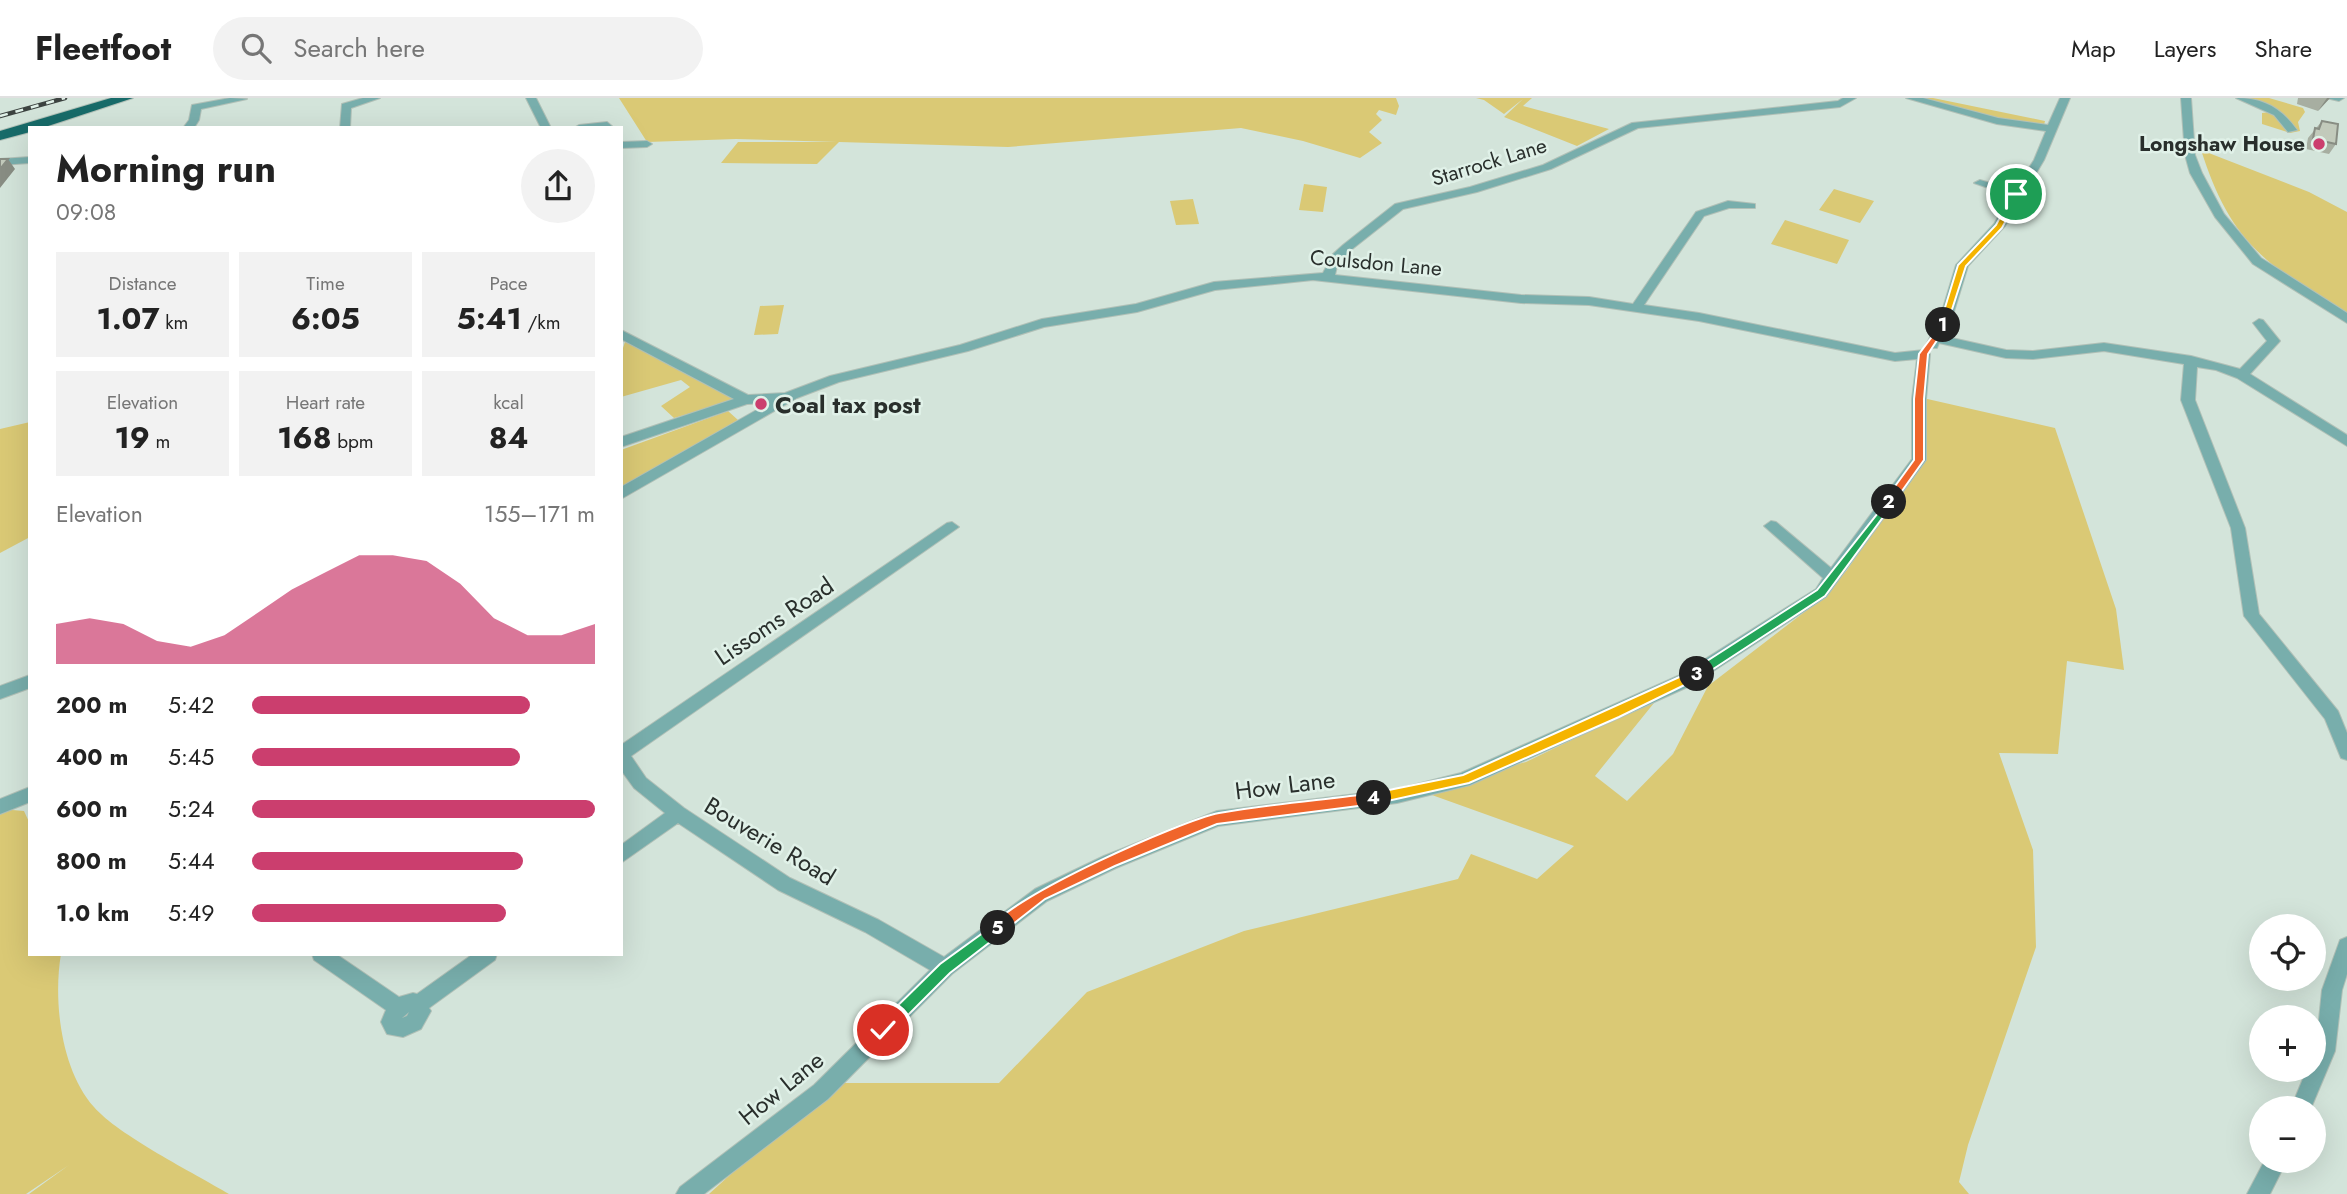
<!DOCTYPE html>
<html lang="en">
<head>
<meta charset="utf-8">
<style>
  body { margin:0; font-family:Jost,sans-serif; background:#f2f2f2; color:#222; height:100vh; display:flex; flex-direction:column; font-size:26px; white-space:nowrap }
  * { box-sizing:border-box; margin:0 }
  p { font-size:23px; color:#767676 }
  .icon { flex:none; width:38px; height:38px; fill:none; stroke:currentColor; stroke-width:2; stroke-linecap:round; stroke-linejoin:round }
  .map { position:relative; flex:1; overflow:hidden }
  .drawer { position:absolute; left:28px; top:28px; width:595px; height:830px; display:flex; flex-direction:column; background:#fff; border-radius:0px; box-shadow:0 7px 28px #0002 }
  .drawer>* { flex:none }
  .fabs { position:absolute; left:2249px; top:816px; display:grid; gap:14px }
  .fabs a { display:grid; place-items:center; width:77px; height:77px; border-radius:50%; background:#fff; box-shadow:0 7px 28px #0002; font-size:35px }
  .pin { position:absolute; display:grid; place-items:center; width:60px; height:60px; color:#fff; margin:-30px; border:4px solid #fff; border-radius:50%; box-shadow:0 2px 7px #0007 }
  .km { position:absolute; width:35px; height:35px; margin:-18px; border-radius:50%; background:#222; color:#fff; font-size:19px; line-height:35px; text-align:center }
  .round { display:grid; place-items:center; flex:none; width:74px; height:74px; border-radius:37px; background:#f2f2f2 }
  .summary { display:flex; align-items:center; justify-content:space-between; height:119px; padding:0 28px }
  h1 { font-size:38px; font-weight:700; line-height:52px }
  .metrics { display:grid; grid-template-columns:repeat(3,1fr); gap:10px; height:119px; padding:7px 28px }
  .metrics div { display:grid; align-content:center; border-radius:0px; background:#f2f2f2; text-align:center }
  .metrics b { font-size:30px; font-weight:700 }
  .metrics small { font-size:19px; font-weight:400 }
  .metrics p { font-size:19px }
  .chart { height:196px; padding:14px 28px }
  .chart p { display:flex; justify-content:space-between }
  .chart svg { width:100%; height:126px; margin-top:7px; fill:#cb3e6e; opacity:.7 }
  ul { padding:0 28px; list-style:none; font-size:23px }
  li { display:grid; grid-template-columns:112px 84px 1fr; align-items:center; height:52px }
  li i { height:18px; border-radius:9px; background:#cb3e6e }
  header { display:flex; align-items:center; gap:42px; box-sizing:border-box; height:98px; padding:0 35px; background:#fff; border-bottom:2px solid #e0e0e0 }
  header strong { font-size:33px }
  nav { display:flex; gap:38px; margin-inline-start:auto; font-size:24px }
  .search { width:490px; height:63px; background:#f2f2f2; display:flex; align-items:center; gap:18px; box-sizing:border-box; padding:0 24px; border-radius:38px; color:#767676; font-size:26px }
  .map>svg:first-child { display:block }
  .green { fill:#dac975 }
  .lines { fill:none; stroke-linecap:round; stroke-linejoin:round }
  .minor-casing { stroke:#b1c0b7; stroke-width:2 }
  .highway-casing { stroke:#b1c0b7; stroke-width:2 }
  .minor { fill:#78aeac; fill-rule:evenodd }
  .highway { fill:#176b69; fill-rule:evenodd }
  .rail-casing { stroke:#3c4340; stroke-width:4.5 }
  .rail { stroke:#e0f1e8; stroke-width:2.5; stroke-dasharray:8; stroke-linecap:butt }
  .wall { fill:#a7aea1 }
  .shaded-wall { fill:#888d83 }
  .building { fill:#c2cabb; stroke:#888d83; stroke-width:2 }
  .split-1 { fill:#f5b400; stroke:#fff; stroke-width:2 }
  .split-2 { fill:#f0652b; stroke:#fff; stroke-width:2 }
  .split-3 { fill:#22a559; stroke:#fff; stroke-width:2 }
  .split-4 { fill:#f5b400; stroke:#fff; stroke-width:2 }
  .split-5 { fill:#f0652b; stroke:#fff; stroke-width:2 }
  .split-6 { fill:#22a559; stroke:#fff; stroke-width:2 }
  .poi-dot { fill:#cb3e6e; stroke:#e0f1e8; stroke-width:2.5 }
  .labels { text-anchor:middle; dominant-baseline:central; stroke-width:5; stroke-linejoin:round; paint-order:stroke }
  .far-poi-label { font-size:21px; font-weight:bold; fill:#292f2c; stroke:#e0f1e8; text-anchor:end }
  .far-street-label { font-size:21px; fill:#292f2c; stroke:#e0f1e8 }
  .poi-label { font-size:24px; font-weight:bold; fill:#292f2c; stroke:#e0f1e8; text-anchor:start }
  .street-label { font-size:24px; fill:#292f2c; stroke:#e0f1e8 }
</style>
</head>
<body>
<header>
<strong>Fleetfoot</strong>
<div class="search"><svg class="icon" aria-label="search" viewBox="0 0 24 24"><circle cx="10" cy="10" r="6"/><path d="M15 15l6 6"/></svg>Search here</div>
<nav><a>Map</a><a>Layers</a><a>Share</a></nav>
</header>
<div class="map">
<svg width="2347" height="1096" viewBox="0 0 2347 1096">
  <rect width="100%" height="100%" fill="#d3e4da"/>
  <path class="green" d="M619,0H1396L1399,8L1396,17L1379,12L1376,16L1382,22L1369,34L1382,45L1360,60L1303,43L1241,30L1008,49L839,44L817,66L721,65L738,44H837L736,41L647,44Z
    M1476,0H1532L1523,8L1609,31L1577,48L1504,19L1523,1L1504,16L1484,2Z
    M1923,0H1933L2045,23L2044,27L2015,26Z
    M2250,0H2269L2303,10L2305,14L2298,24L2300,33L2290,35L2262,26V15L2270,14Z
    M2201,52L2309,94L2347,114V215C2330,202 2310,193 2292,181C2240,146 2220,110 2201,52Z
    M1304,86L1327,89L1323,114L1299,112Z
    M1834,91L1874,103L1860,125L1819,112Z
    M1193,101L1199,126L1176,127L1170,103Z
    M1785,122L1849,142L1837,166L1771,146Z
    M784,207L778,236L754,237L760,208Z
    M625,244L659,258L736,302L674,320L661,308L690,289L681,282L621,299V256Z
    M1923,300L2055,330L2116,511L2124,572L2067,563L2058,656L1999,655L2033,752L2036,849L1968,1047L1959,1084L1969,1096H709L821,994L843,985H999L1087,894L1244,833L1458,781L1471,756L1537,781L1574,748L1418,692L1526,664L1658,600L1595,678L1627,703L1673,656L1708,588L1824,499L1847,472L1921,363Z
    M728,313L738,322L621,390V352Z
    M30,324V439L0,455V331Z
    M0,711L24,713L30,726V856H61C53,903 61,972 94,1009C118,1037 194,1075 229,1096H29L69,1067L26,1096H0Z"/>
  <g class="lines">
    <defs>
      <path id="minor" d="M230,0L247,1L201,11L199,22L194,30H183L189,22L192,7Z
        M363,0H380L351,10L350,30H340L342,6Z
        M526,0H536L551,30H541Z
        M1843,0H1856L1840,9L1638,30L1551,71L1477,94L1403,111L1351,152L1337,168L1335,177L1521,197L1589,199L1633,206L1696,114L1728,103L1755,106V110H1729L1704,118L1644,207L1699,215L1895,255L1924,252L1930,256L1926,301V362L1826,499L1692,587L1470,687L1397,705L1218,728L1116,770L1047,803L952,876L828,1001L704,1096H676L680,1089L814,987L930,872L865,834L778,792L678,725L621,765V747L665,715L634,690L621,672V647L947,425L952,424L959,429L631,658L646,680L684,710L790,780L879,822L944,859L1035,791L1104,758L1217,713L1397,691L1461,675L1680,577L1816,491L1823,480L1764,428L1771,423L1776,424L1831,470L1912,361V301L1917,261L1895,263L1699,223L1589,207L1521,205L1313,182L1215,192L1137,214L1044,229L968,253L839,284L797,300L621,401V389L769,305L747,306L621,349V339L734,301L621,241V232L748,297L785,295L830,278L960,247L1042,221L1136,206L1214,184L1323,175L1333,156L1343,147L1395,106L1470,89L1543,67L1632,25L1838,3Z
        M1906,0H1923L1998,20L2048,27L2060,0H2070L2044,62L2005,128L1968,168L1952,220L1943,238L2006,252L2033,253L2104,245L2191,258L2240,271L2267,243L2253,225L2259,221L2263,222L2280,243L2250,276L2347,337V348L2237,280L2216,272L2197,269L2195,302L2245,430L2259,516L2338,613L2347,635V662L2341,660L2325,621L2244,518L2231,430L2181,302L2184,266L2104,253L2033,261L2006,260L1939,245L1937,250H1927L1926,247L1940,220L1956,167L1994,126L2011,98L1974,85L1980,82L2015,92L2034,62L2046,33L1997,26Z
        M2181,0H2191L2195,57L2202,75L2224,116L2261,160L2347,215V225L2253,166L2215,119L2190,75L2185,57Z
        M2236,0C2264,0 2281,10 2297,32L2288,34L2274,17Z
        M2326,0H2344L2339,3Z
        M607,24L614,30H574L579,27Z
        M621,44L647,43L652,46L647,49L621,50Z
        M30,59V65L0,67V61Z
        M30,577V590L0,601V588Z
        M30,689V704L0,716V701Z
        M2347,839V876L2342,892L2335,953L2311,1010H2291L2307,971H2314L2322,892L2340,842Z
        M312,856H336L399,899L413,895L417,896L473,856H497L495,862L429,910L431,913L421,931L403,939L387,936L381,924L386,912L314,862ZM409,914L407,918L402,920Z
        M2265,1062H2287L2270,1096H2247Z"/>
      <path id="highway" d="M111,0H133L42,30H30V34L0,42V33Z"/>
    </defs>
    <use href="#minor" class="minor-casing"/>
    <use href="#highway" class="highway-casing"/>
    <use href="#minor" class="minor"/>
    <use href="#highway" class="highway"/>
    <defs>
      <path id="rail" d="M0,18L65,0"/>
    </defs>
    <use href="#rail" class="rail-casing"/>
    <use href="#rail" class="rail"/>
  </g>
  <path class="wall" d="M2298,0H2330L2318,13L2297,6Z
    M2322,23L2336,46L2329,56L2306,51L2308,40Z"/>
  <path class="shaded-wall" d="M2327,0H2330L2318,13Z
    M8,61L15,71L0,90V71Z"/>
  <path class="building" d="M2322,23L2338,26L2336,46L2313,41L2315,30L2319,31Z
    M0,61H8L0,71Z"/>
  <path class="split-1" d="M2013,95L2020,96L2002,130L1966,168L1947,227L1939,229L1958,167L1996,127Z"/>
  <path class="split-2" d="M1943,224L1947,227L1928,256L1924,301V362L1892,407H1885V402L1914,362V301L1919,256Z"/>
  <path class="split-3" d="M1889,401L1894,404L1892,407L1825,498L1701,579H1693V572L1817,492Z"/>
  <path class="split-4" d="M1697,571L1702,576L1701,579L1619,619L1469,685L1374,706L1367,700L1374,695L1463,677Z"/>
  <path class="split-5" d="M1374,695L1380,700L1374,706L1217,726L1115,768L1045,801L1003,834L998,836L991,830C1007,800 1182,722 1219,715C1270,706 1322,702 1374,695Z"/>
  <path class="split-6" d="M998,824L1005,830L1003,834L950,875L888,937H878V927L940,866Z"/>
  <g class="poi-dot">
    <circle cx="2319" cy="46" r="7"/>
    <circle cx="761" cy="306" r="7"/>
  </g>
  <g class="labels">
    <g class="far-poi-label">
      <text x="2305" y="46">Longshaw House</text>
    </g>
    <g class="far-street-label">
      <text transform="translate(1489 64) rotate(-17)">Starrock Lane</text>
      <text transform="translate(1376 165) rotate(5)">Coulsdon Lane</text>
    </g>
    <g class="poi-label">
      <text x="775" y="306">Coal tax post</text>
    </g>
    <g class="street-label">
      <text transform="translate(774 523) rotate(-34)">Lissoms Road</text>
      <text transform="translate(1285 687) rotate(-7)">How Lane</text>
      <text transform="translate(770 743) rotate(31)">Bouverie Road</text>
      <text transform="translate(781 990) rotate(-39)">How Lane</text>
    </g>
  </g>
</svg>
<div class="fabs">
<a><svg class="icon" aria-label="locate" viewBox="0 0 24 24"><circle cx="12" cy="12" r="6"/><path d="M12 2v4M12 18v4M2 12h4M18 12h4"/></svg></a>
<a>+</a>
<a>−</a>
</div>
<div class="pin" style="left:2016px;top:96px;background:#1e9e55"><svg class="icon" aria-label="arrive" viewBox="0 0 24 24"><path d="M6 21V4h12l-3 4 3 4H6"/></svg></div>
<div class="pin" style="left:883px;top:932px;background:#d93025"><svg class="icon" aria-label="check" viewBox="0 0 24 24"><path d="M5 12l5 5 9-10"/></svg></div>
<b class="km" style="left:1943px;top:227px">1</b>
<b class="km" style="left:1889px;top:404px">2</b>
<b class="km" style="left:1697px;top:576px">3</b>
<b class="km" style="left:1374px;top:700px">4</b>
<b class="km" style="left:998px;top:830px">5</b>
<section class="drawer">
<div class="summary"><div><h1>Morning run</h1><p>09:08</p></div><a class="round"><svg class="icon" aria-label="share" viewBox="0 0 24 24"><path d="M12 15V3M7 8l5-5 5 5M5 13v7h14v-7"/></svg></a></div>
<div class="metrics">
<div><p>Distance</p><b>1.07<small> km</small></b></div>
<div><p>Time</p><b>6:05</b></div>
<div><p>Pace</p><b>5:41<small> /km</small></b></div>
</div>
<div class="metrics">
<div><p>Elevation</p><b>19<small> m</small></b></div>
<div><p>Heart rate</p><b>168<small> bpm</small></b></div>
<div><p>kcal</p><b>84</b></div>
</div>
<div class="chart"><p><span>Elevation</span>155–171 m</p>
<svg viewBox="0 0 160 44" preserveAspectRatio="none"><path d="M0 44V30L10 28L20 30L30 36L40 38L50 34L60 26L70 18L80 12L90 6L100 6L110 8L120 16L130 28L140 34L150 34L160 30V44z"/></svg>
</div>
<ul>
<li><b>200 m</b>5:42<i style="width:81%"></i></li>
<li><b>400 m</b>5:45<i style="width:78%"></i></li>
<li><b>600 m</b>5:24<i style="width:100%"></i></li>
<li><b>800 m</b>5:44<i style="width:79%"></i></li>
<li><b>1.0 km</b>5:49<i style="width:74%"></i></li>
</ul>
</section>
</div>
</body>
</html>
